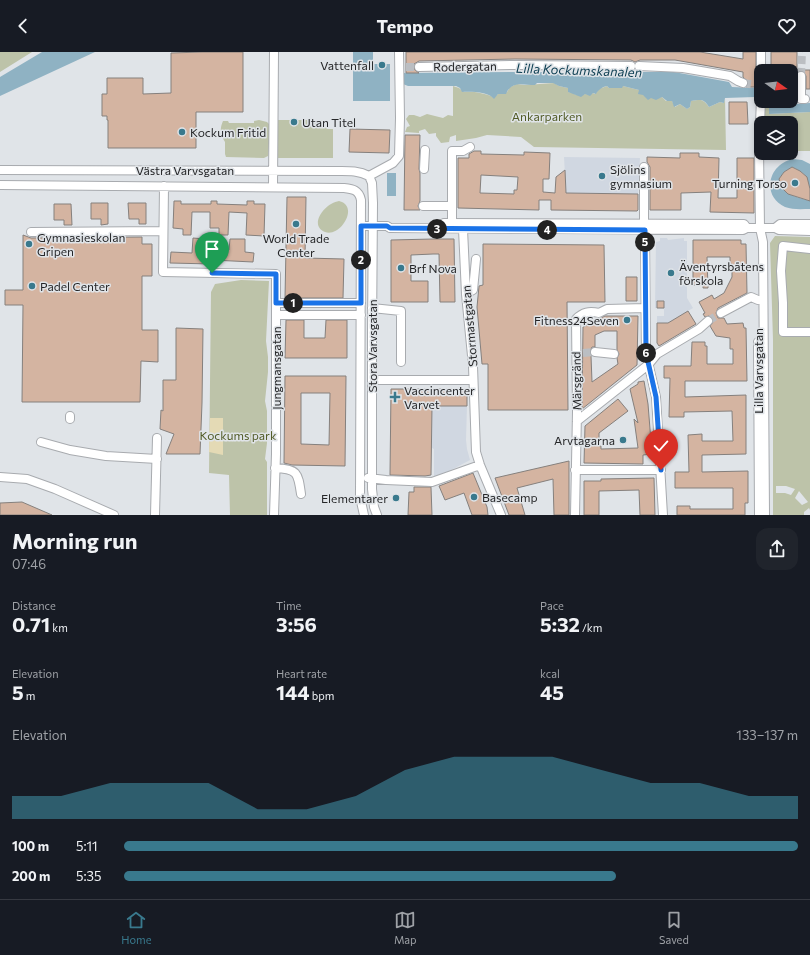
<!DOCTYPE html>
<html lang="en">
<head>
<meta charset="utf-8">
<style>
  body { margin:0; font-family:Commissioner,sans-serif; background:#20242c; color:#f1f3f6; height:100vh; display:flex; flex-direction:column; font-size:15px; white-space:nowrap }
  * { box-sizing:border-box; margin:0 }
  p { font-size:13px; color:#9ea1a6 }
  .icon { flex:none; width:22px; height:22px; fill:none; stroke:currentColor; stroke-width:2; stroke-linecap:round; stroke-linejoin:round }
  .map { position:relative; height:463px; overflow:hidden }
  .panel { display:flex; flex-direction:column; background:#171b24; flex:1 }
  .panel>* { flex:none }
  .needle { width:26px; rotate:104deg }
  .tools { position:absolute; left:754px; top:12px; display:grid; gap:8px }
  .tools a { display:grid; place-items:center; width:44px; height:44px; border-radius:8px; background:#171b24; box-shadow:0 2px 6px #0003; font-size:20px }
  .pin { position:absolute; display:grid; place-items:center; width:34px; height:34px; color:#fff; margin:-41px -17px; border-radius:50% 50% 50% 0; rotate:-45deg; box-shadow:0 0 4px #0007 }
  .pin .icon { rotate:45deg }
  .km { position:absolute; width:20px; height:20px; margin:-10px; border-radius:50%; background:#222; color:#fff; font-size:11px; line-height:20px; text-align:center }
  .round { display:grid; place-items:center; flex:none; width:42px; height:42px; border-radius:12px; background:#20242c }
  .head { display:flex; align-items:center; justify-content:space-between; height:68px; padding:0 12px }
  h1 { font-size:22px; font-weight:700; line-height:30px }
  .stats { display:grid; grid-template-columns:repeat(3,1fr); gap:6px; height:68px; padding:4px 12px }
  .stats div { display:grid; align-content:center }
  .stats b { font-size:20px; font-weight:700 }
  .stats small { font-size:11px; font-weight:400 }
  .stats p { font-size:11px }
  .chart { height:112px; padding:8px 12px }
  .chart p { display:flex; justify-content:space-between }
  .chart svg { width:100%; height:72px; margin-top:4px; fill:#39798d; opacity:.7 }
  ul { padding:0 12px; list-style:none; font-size:13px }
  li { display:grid; grid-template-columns:64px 48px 1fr; align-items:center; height:30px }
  li i { height:10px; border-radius:5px; background:#39798d }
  header { display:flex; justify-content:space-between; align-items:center; height:52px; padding:0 12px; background:#171b24; font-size:18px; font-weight:700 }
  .menu { display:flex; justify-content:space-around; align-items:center; height:56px; border-top:1px solid #363941; background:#171b24; font-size:11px; color:#9ea1a6 }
  .menu a { display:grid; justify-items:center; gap:2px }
  .menu .active { color:#39798d }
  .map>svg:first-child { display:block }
  .built { fill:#d0d7e1 }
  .green { fill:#bdc3a9; fill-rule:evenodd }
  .sand { fill:#e4dab5 }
  .water { fill:#8fb2c3 }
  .building { fill:#d4b4a1; stroke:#85807d; fill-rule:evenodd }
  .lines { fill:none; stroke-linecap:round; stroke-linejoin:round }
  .minor-tunnel { stroke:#bbbec2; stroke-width:8; stroke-dasharray:8 4; stroke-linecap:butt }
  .minor-casing { stroke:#a8abaf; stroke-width:10 }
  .minor { stroke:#fff; stroke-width:8 }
  .route-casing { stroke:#fff; stroke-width:8 }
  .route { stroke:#1a73e8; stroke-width:5 }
  .poi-dot { fill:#39798d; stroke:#e0e4e8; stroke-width:1.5 }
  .labels { text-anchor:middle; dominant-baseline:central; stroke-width:3; stroke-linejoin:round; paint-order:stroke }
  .poi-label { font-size:12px; fill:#252628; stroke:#e0e4e8; text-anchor:start }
  .street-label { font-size:12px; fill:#252628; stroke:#e0e4e8 }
  .park-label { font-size:12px; fill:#505a25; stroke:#e0e4e8 }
  .water-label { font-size:13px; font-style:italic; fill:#0a3c50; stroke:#e0e4e8 }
</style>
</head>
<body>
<header><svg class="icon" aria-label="back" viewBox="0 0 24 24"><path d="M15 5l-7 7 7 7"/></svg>Tempo<svg class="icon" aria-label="heart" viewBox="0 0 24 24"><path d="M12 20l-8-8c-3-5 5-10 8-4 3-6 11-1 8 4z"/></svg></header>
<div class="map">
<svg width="810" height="463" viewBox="0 0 810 463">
  <rect width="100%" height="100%" fill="#e0e4e8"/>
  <path class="built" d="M564,105L640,106L638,142L566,141Z
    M660,186H667L668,188L684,186V189H687V246L693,256L668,271H657V264H664V257L655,256L656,190L660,189Z
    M432,354H467L466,388L467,397L470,408L440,424L434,425V397L432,396Z"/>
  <path class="green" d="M0,0H32L0,20Z
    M554,31L559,34L568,36V40L573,41L576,43L586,42L589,43L593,41L595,42L599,37L607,34L609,36L623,34L639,38C645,47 653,47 662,45L666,49H672L675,55L680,52L687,57L690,55L691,49C701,48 702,46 709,55L720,50L724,51L725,46L726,98L534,95L521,85L487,83L476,86L456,89V83L450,85L449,90L441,91L436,84V81L429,82L425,77L419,79V81L405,80L407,75L410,74L406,67L409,63H414L420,65L427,62L443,66L448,63L453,64V34L459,36L464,40C472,39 485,41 493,45V46L498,42L507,40L510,35L517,32L525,33Z
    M761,49H769V62L810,60V99H791V71H761Z
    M259,68L267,70L269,72V92L268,104L264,106L226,105L225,102V90C221,83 219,78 223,69H228L229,71H254V69Z
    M277,68H327V77H333V106H277Z
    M339,149C360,154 340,186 325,180C308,173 325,151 339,149Z
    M775,184L810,185V458L809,456L804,460V463H773V288L770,191ZM776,434H786L795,437L791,443L785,441H776ZM799,439L808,450L802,453L795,446Z
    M241,228L269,229L266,289L268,305V320L265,349L267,359V391L265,407L267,410V463H230L229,423L209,421L211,240L215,232Z"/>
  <path class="sand" d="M210,366H223V403L209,400Z"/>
  <path class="water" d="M42,0H95L0,44V25Z
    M353,0H373V12H390V49H353Z
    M516,20H674L729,30L732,35L755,36V45L725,46L724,51L720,50L709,55C703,46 701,48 691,49L690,55L687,57L680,52L674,55L672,49H667L662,45L656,48L651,46L648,48L643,43L638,42L639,38L623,34L622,36H609L607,34C602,35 598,38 596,42L593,41L590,44L585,42L581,45L568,40V36L559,34L553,31H537L535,33C523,33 512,28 506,42H498L494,47C490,40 470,39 462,40L460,36L456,34H408L403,32V21Z
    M791,37H796V52L810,51V60L769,62V49H791Z
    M793,107L802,108L810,112V137C807,123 805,121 792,115L784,120L779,127C786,144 793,144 810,149V157C802,157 793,158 785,155C761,144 768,112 793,107Z
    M387,121H396V144H387Z"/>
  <path class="building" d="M202,0H243V60H196V96H108V68H107V64H102V42H107V26H143V42L171,41V1Z
    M406,0H700L743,7V0H756V35H746L748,30L743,25V20L675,8H640L635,10L631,8L515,7L419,9L414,12V15L415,18L419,21H406Z
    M771,0H797V18H810V37H806V24L803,19H799L796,22V37H791V17L778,16V19H771Z
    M729,50H747L748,72H729Z
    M350,77L390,78L389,101L349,100Z
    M405,83H420L419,117L420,121V149L418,154L420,158H404Z
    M474,99H481V102L524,103V100L550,101L549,127H543V140L555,141L556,125L565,118L566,141L638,142V158L637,159L551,158V148H539V158L458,156V106H469V102ZM481,123L518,125L517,138H514V142L480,141Z
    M680,101H699V105L719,106L718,146H737V106H754V161L710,160L711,140L681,141V158H650V115L647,110V105L680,106Z
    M792,115L800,119L807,125L810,137V149L788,142L782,136L779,127L784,120Z
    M287,145H306L305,206L344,207L343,246H285Z
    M174,149H181V152H211V149H217V152L247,153V149H254V152H265L264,184L246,183L247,161L229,160L228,183H219V176H210V160H192L191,183H183V177L173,176Z
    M91,151H108V172L101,173V167H91Z
    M128,151H146V172H139V167H129Z
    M54,152H71L72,173H64V168H54Z
    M23,183L31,186L142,185V192H152V224H142V278H158V310L141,309L140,350H22L23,253H5V238H23Z
    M193,186L205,187V199H220L221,198H229L230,187H245V200L254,201L253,210L212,208V212L170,211L171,200L192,201Z
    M433,187H454L455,250H440L439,202H433L411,203V229H428V250H391V188Z
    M693,188H741V192H746L747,241L718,256L716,261L718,266H724L727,272L743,271L744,276H746L747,329H685V345L746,343V402L702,403V420L748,419V451H745V463H677V454H690V457H733V436H675V420H689L688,383L702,382V389H733L732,359L684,360V365H669L670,326H664V314H691L692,290H705V294H707V312H733V297H730V286L716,284L710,274L713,270L712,266L709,264L705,265L703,262L705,261L699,250L712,243L714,247L724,241L732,225V212H730V205H707L708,236H703V233H693Z
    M483,192L604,193L605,250H567L568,358H488V312H482L477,255L479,234L483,233Z
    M626,225H637V249H626Z
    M657,249H664V256H657Z
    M688,259L696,272L659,294L657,291V271H668Z
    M605,264H638L637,313L582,357L583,275ZM604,279H617V298L619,302L617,306L618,312L592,330L591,304L590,299L592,295H595V283Z
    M286,268H304V286H325L326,268H347V306H285Z
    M176,276L203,277L202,351L200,402H166L174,382L160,377L161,358L163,359V328H176Z
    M285,324H346L345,414L292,413L284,411ZM301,341H330L329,393L301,392Z
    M644,329L648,352L652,402L643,403V412L584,411L585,374L618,347L628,359L599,381V394H601V397L638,396L634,367L638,371L630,337L638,332V330Z
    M391,337H467V354H432L431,423L425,424L390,423Z
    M569,409V463H554L553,427L517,436L525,463H509L495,426Z
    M473,421L487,455L488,463H472L464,441L445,448L439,434Z
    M654,426L655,463H640L639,438L599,439V463H584V429H601V427Z
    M414,435H431L432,463H408L409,440H414Z
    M22,450L52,463H0V451Z"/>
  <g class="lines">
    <path class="minor-tunnel" d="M406,15H419
      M801,24L802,0
      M743,31L756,33
      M791,35H796
      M708,269L721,261
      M583,301L595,300"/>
    <defs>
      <path id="minor" d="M761,0V44
        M639,14L683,16L730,24L738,29L743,31
        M419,15L513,13L631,14
        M801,24V47H805
        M761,47L759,96L760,176L763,190L765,463
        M644,115V172
        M424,117L425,98
        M0,118L334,119C347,119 358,118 369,124
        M369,124L372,131L373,151L372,284V437L374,455L377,463
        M369,124L393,111L399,104L400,66L399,0
        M0,133L344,136C353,137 359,138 361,148L360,445L364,463
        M164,134L163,220L276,222V402L274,463
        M273,135L274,0
        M423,154H452
        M444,171L744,172L747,176
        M361,174H387L390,176L743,178L747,176H775L779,178L810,179
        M452,176V99H463L470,95
        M775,176L780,172H810
        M463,177L466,242L473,314L476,400L480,413L501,463
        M645,178L646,301L656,345L663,463
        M31,180L163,179
        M810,197L783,194L781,219L783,251V280H810
        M466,242L473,238L476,207
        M276,251H361
        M372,256L401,259V310
        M721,261L751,245L758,248
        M276,263H361
        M758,290L759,463
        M595,300L614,302
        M372,328H473
        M70,367V364
        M577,369L648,313L657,302L699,277L708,269
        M41,390L70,398L106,404L157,407
        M275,416C298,417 298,421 301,442
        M575,418H661
        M0,425L27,427L55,437L114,463
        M368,426L386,428L432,430L480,413
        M155,463L157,386
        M575,463L577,360L576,267C583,260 589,259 599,261L607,257L645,256"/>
    </defs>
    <use href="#minor" class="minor-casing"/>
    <use href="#minor" class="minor"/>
  </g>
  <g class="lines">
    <defs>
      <path id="route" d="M212,221L276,222V251H361V174H387L390,176L645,178L646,301L656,345L661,418"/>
    </defs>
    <use href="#route" class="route-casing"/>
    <use href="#route" class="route"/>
  </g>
  <g class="poi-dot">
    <circle cx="382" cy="13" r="4"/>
    <circle cx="294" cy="70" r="4"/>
    <circle cx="182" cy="80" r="4"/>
    <circle cx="602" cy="124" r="4"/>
    <circle cx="795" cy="131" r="4"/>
    <circle cx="296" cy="172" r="4"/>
    <circle cx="29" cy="192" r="4"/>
    <circle cx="401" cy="216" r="4"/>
    <circle cx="671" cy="221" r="4"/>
    <circle cx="32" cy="234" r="4"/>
    <circle cx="627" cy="268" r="4"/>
    <path d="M393 339h4v4h4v4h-4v4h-4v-4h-4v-4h4z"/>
    <circle cx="623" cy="388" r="4"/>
    <circle cx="474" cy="445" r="4"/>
    <circle cx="396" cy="446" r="4"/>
  </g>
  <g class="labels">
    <g class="poi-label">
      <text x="374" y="13" text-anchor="end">Vattenfall</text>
      <text x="302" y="70">Utan Titel</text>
      <text x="190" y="80">Kockum Fritid</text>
      <text x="610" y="117">Sjölins<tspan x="610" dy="14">gymnasium</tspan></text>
      <text x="787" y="131" text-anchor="end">Turning Torso</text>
      <text x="37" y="185">Gymnasieskolan<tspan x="37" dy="14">Gripen</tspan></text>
      <text x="296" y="186" text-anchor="middle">World Trade<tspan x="296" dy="14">Center</tspan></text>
      <text x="679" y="214">Äventyrsbåtens<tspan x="679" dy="14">förskola</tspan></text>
      <text x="409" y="216">Brf Nova</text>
      <text x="40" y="234">Padel Center</text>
      <text x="619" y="268" text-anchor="end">Fitness24Seven</text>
      <text x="404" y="338">Vaccincenter<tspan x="404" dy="14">Varvet</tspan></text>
      <text x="615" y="388" text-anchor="end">Arvtagarna</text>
      <text x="482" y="445">Basecamp</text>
      <text x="388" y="446" text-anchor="end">Elementarer</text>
    </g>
    <g class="street-label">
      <text transform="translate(465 14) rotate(-1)">Rodergatan</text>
      <text x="185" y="118">Västra Varvsgatan</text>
      <text transform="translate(469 274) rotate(-95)">Stormastgatan</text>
      <text transform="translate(372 294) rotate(-90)">Stora Varvsgatan</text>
      <text transform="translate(276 316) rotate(-90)">Jungmansgatan</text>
      <text transform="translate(758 319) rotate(-90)">Lilla Varvsgatan</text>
      <text transform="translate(576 329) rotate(-91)">Märsgränd</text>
    </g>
    <g class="park-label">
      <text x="547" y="64">Ankarparken</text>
      <text x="238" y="383">Kockums park</text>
    </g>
    <g class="water-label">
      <text transform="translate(579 18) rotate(2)">Lilla Kockumskanalen</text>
    </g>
  </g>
</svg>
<div class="tools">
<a><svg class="needle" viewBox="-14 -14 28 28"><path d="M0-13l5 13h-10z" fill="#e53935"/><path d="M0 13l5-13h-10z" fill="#9ea1a6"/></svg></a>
<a><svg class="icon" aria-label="layers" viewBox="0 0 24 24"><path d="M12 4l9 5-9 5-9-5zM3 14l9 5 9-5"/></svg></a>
</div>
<div class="pin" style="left:212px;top:221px;background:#1e9e55"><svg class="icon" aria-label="arrive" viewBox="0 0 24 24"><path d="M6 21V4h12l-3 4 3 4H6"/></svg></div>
<div class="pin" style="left:661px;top:418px;background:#d93025"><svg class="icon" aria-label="check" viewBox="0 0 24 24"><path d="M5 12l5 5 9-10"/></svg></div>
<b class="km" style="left:293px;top:251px">1</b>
<b class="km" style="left:361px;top:208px">2</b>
<b class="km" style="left:437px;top:177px">3</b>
<b class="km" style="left:547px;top:178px">4</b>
<b class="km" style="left:645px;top:190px">5</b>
<b class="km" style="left:646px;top:301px">6</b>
</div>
<section class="panel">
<div class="head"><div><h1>Morning run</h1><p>07:46</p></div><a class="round"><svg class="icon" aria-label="share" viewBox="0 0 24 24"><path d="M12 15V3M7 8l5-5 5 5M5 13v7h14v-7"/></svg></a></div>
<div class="stats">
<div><p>Distance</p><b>0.71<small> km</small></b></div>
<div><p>Time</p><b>3:56</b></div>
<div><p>Pace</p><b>5:32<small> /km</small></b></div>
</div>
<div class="stats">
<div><p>Elevation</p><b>5<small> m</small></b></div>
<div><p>Heart rate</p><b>144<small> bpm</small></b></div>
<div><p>kcal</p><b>45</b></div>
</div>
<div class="chart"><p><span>Elevation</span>133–137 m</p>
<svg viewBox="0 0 160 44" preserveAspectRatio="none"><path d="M0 44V30L10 30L20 22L30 22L40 22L50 38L60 38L70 30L80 14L90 6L100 6L110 6L120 14L130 22L140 22L150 30L160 30V44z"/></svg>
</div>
<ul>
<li><b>100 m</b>5:11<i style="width:100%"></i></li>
<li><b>200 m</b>5:35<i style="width:73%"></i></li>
</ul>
</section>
<nav class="menu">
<a class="active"><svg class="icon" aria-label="home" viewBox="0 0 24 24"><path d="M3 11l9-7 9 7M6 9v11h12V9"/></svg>Home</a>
<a><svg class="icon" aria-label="map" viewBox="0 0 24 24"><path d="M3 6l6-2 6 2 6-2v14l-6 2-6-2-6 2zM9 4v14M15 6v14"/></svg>Map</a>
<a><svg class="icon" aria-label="saved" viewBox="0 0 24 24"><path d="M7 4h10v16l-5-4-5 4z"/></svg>Saved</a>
</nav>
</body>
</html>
